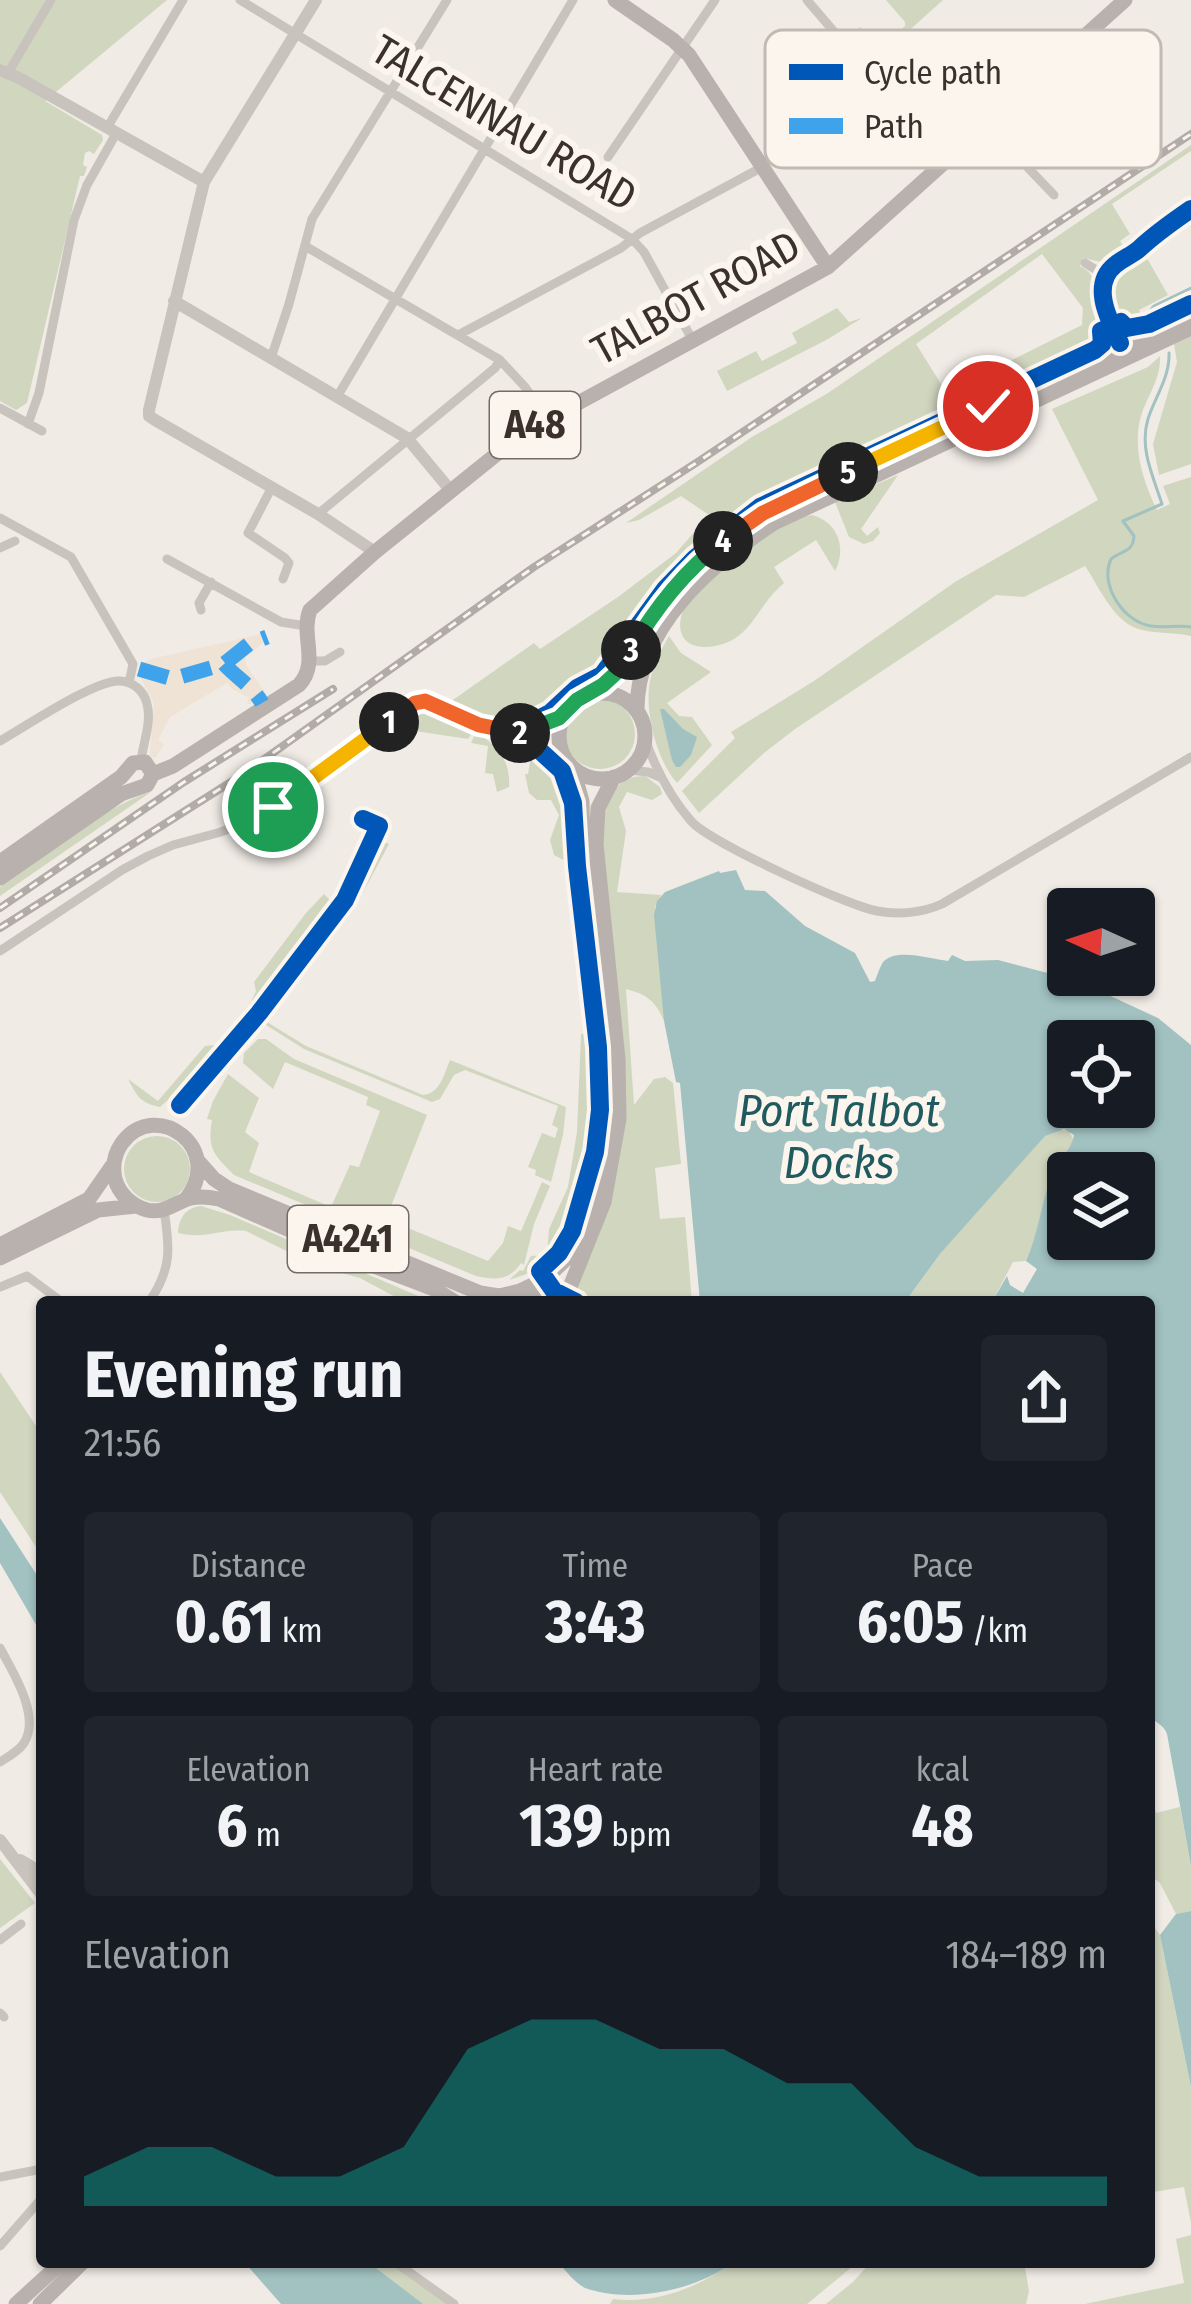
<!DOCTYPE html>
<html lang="en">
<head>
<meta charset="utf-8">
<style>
  body { margin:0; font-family:"Fira Sans Condensed",sans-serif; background:#20242c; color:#f1f3f6; height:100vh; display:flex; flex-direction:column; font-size:45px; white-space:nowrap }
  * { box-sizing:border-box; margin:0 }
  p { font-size:39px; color:#9ea1a6 }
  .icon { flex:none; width:66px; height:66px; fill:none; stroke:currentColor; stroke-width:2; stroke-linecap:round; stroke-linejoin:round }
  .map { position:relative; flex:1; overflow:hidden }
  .details { position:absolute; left:36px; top:1296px; width:1119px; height:972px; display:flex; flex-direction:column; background:#171b24; border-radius:12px; box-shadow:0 3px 9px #0004 }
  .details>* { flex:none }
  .needle { width:78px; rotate:273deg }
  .fabs { position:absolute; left:1047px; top:888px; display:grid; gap:24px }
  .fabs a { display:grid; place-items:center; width:108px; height:108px; border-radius:12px; background:#171b24; box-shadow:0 3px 9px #0004; font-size:60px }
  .pin { position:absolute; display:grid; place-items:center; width:102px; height:102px; color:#fff; margin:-51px; border:6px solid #fff; border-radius:50%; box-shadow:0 3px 12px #0007 }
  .km { position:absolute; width:60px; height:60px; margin:-30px; border-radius:50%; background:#222; color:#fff; font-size:33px; line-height:60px; text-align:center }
  .round { display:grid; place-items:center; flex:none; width:126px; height:126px; border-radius:12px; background:#20242c }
  .summary { display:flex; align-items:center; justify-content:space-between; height:204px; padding:0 48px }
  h1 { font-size:66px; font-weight:700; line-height:90px }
  .stats { display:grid; grid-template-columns:repeat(3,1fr); gap:18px; height:204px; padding:12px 48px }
  .stats div { display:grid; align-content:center; border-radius:12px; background:#20242c; text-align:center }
  .stats b { font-size:60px; font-weight:700 }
  .stats small { font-size:33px; font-weight:400 }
  .stats p { font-size:33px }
  .chart { height:336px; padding:24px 48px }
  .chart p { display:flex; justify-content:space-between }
  .chart svg { width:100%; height:216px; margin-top:12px; fill:#0f766e; opacity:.7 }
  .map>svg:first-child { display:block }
  .green { fill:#d1d6bf; fill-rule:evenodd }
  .plaza { fill:#eee3d5 }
  .water { fill:#a1c2c1; fill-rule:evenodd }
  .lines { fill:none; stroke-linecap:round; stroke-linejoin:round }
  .stream { stroke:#a1c2c1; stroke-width:3 }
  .minor { stroke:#c9c3be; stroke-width:9 }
  .tertiary { stroke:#c9c3be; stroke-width:12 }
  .primary { stroke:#b8b1ad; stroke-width:15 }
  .rail-casing { stroke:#b1aca8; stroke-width:8 }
  .rail { stroke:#fbf5ee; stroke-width:3; stroke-dasharray:9; stroke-linecap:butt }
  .quiet { stroke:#3fa3eb; stroke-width:15; stroke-dasharray:30 15; stroke-linecap:butt }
  .cycleway-casing { stroke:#fbf5ee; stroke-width:26 }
  .cycleway { stroke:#0057b8; stroke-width:18 }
  .split-1-casing { stroke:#fff; stroke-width:24 }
  .split-2-casing { stroke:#fff; stroke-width:24 }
  .split-3-casing { stroke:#fff; stroke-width:24 }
  .split-4-casing { stroke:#fff; stroke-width:24 }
  .split-5-casing { stroke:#fff; stroke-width:24 }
  .split-6-casing { stroke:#fff; stroke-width:24 }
  .split-1 { stroke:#f5b400; stroke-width:15 }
  .split-2 { stroke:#f0652b; stroke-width:15 }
  .split-3 { stroke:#22a559; stroke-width:15 }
  .split-4 { stroke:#22a559; stroke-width:15 }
  .split-5 { stroke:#f0652b; stroke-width:15 }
  .split-6 { stroke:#f5b400; stroke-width:15 }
  .labels { text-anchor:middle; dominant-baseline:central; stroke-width:12; stroke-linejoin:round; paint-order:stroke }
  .shield { fill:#fbf5ee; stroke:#756b66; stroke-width:3 }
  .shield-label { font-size:39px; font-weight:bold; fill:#3b302b }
  .street-label { font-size:42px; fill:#3b302b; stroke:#fbf5ee }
  .water-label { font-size:45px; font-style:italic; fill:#1f5a5e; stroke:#fbf5ee }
  .key { fill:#fbf5ee; stroke:#c1bab4; stroke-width:3 }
  .key-label { font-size:33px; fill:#3b302b }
</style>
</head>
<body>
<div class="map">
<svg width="1191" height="2304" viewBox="0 0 1191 2304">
  <rect width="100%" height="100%" fill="#f0ebe5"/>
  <path class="green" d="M0,0H167L45,101L102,135L103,140L94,154L89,151L85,153L83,165L87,167L84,176H80L27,403L16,410L0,401Z
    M886,0H943L873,63L849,36L860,27L877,45L886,38L889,40L905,26V22Z
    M1191,145V151L1112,204L1130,234L1120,241L1127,253L1119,252L1101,262L1083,258L1080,266C1100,276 1092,290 1096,308C1097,315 1100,321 1102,327L1099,329L1100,342L1096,347L757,506L713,539L680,570L653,600L599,675L569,690L536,718L518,722L492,719L450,702L534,643L540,649L618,597L676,553L709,515L681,496L639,520L626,523L752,437L828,393ZM1042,254L1083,308L1082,325L968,382L948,395L916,344Z
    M1137,256L1148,260L1168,295L1139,310L1145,323L1131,326L1113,308C1110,287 1119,268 1137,256Z
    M837,308L849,322L862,318L828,339L727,391L717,371L756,351L762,361L797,343L792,333Z
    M1191,336V464L1159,475L1153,444L1177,362L1174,344Z
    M1160,356C1161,378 1149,393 1142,413C1131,445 1143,481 1157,510L1170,504L1163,486L1191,477V636C1175,632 1158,634 1142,630C1114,624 1100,588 1085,566L1024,597L996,595L795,729L764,753L699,813L682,791L735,738L731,732L814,681L955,582L1098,500L1052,409L1148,367Z
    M898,475L861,529L867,536L878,527L880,533L873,541L864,544L849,537L835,502Z
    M812,515C838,522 847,548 835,571L816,540L774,567L784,583C762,601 755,626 734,639C712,652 674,652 681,617C687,587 782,518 812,515Z
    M669,636L681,653L711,672L667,703L679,716L692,717L712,745L677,783C657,761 644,712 650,681C653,665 661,650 669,636Z
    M565 734a35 35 0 1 1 70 0a35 35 0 1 1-70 0Z
    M426,711L473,731L468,739L402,729L401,725C408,718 416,711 426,711Z
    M476,732C497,745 511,761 509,787L497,792L493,774L485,773L488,746L471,743Z
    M532,750C540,754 550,759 557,767C575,790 577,857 573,886L576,890L590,1013L588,1019L591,1020C598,1085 597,1145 577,1209C572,1223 568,1240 558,1252C546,1268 527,1274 509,1280L520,1270L523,1271L531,1256L547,1255L549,1229L568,1187L577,1132L581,1034L586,1033V1022L582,1021L583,985L568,867L567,862L554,855L550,840L559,815L551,800H537L529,793L525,774H528Z
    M645,776L660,787L662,794L652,800L627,792L619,807L626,831L617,892L661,895L655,907L664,1014V1021C656,1001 646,994 626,989L634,1105L654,1079L665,1077L673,1083L681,1164L655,1168L660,1219L685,1217L692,1302H579L580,1297L571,1292L600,1229L602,813C613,792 618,776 645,776Z
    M151,792L0,896V887C40,860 107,804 151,792Z
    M374,820L382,825L378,839L389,844L353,911L267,1022L306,1046L423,1095C440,1094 444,1074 450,1060L566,1107L563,1135L551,1182L535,1175L536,1170L528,1167L542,1133L555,1138L558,1128L552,1125L558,1106L465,1070L454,1075L440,1099L432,1102L304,1049L266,1025L264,1014L257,1007L179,1098H170L160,1107C140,1103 137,1096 128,1079L158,1101L205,1046L216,1045L251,1002L256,991L254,982L306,913L324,894L335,905L352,877Z
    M258,1039H266L294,1059L427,1115L382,1229L395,1234L398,1228L401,1229L403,1226L488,1261L503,1243L508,1226L521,1231L542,1182L550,1186L534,1224L524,1265L521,1263C509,1281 495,1280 476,1276L234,1175C214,1155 207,1149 212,1120L207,1119L213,1101L228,1074L259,1098L245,1132L259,1143L249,1172L331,1207L350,1165L359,1167L380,1111L366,1105L368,1097L285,1062L273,1089L243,1063L244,1053Z
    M1057,1129L1069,1131L1074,1141L1052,1174L1038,1231L1026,1261L1013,1262L992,1302H905L940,1254L1045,1135Z
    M124 1169a33 33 0 1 1 66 0a33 33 0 1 1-66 0Z
    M201,1206L230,1215L432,1302L401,1300L360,1278L319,1267L246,1231C221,1228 206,1240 178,1233C179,1218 185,1208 201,1206Z
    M0,1372L42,1435V1556L0,1492Z
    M1149,1795L1156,1813L1180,1807L1191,1866V1911L1176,1914L1160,1883L1149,1875Z
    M0,1859L35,1903L0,1928Z
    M1149,1920L1160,1935L1191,2087V2223L1184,2187L1153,2192L1149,2164Z
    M1191,2235V2304H1085L1184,2283L1176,2239Z
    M324,2262H395L454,2304H359Z
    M734,2262H858L807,2304H610L613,2299C657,2304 697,2288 734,2262Z
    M871,2262H1024L1029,2291L1026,2304H826L854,2281Z"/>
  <path class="plaza" d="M266,633L268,639L245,657L246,665L266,694L262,703L249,704L247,703L249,698L232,689L227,683L170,717L158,740L164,744L155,758L150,756L154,703L139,675L142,664L151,659Z"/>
  <path class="water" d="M660,709H664L683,729L697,737L691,755L680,767H676L672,760Z
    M736,870L745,890L765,891L805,926L855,953L870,982L875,981C876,978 881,964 884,961C898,948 931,959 948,961L952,955L965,961L998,960L1078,981L1158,1018L1191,1045V1866L1167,1734C1164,1724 1154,1723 1149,1714V1302H992L1007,1276L1010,1285L1023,1293L1037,1269L1026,1261C1038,1234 1041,1205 1051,1177C1056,1161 1071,1152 1074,1135L1064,1129L1045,1136L940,1254L905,1302H700L680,1083L676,1082L664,1021L654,915L657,901L665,892L719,871L720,873ZM1068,1041H1134V1107H1068ZM1134,1173V1239H1068V1173Z
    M0,1518L42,1583V1635L0,1563Z
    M1191,1911V2087L1160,1935L1176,1914Z
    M244,2262H368L423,2304H281Z
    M558,2262H734C694,2291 631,2304 585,2288C574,2282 566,2271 558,2262Z"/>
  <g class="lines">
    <path class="stream" d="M1154,320L1151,310L1154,306L1191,288
      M1169,353C1170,377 1155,397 1148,419C1139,448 1153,476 1162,504L1123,521L1134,536C1133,553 1122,550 1111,559C1099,584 1123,622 1151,626C1164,628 1178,625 1191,627"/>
    <path class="minor" d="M240,0L632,239L644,252L693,341
      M807,0L937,152
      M8,73L51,0
      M1113,91L1148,130
      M988,126L1054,195
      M107,128L183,0
      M608,157L715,0
      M305,246L500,360L525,387L547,419
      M1085,263L1106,276
      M460,334L621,248L640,233L755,171L870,72
      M1121,345L1104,305L1106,276L1114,266L1141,247L1149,237L1191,209
      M271,358L289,304L312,219L447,0
      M337,397L573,0
      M0,408L42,431
      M28,424L39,393L74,220L87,185L117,132
      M272,487L248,533L285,558L289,563L283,579
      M318,514L495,368L500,360
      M0,518L71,557L133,664L129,683
      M0,548L15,541
      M167,559L281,622L306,626
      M201,610L199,603L211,582
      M310,661H325L340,652
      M522,733L564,714
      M645,739C655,767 671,798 691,821C709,842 848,906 877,911C898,915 922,913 942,904L1191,757
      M0,741C25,727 96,679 120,681C134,682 144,691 147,704C152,722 143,743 141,761
      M628,770L648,772L662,778
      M0,951L122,870L148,856L173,845L221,832L259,816L294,794L415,703H431L479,725L522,733L527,739L563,756
      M0,1287L27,1276L62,1302
      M149,1302C172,1269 170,1248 164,1210
      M0,1648C13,1672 41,1716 24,1743C19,1751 8,1757 0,1762
      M0,1940L21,1924
      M0,2013L4,2017
      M0,2177L42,2169
      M0,2246L42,2198
      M395,2262L454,2304"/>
    <path class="tertiary" d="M316,0L204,182L149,410V416L155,420L318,514L375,552
      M0,70L19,78L204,182
      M174,301L407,438L451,491
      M0,1840L42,1895
      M20,1860L42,1873"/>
    <path class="primary" d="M615,0L673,40L689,55L828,267
      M559 736a43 43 0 1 1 86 0a43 43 0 1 1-86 0Z
      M584,696C625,674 635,636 663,602C691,566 726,539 763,513L1191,313
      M637,710C637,627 710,565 774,523L1191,328
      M153,774L173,766L299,685C320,662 300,636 310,610L375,552L523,433L828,267L1125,0
      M0,862L121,777L133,763L145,762L153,774
      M0,878L121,794L147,785L153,774
      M198,1161L214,1179L229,1189L480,1293L499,1296L520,1291L545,1279L567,1258L579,1235L590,1203L604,1140L607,1114L606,1065L583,857L582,801L573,769
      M186,1199C226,1149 156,1097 122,1143C115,1153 112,1166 115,1179C119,1194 132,1206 147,1210C165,1214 175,1202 191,1198C200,1196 209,1197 219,1199L353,1258L434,1289L455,1302
      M0,1245L89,1199L112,1166
      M0,1258L98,1210L136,1206
      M515,1294L532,1295L546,1302
      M564,1302L604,1202L619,1119L618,1059L596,844L598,808L614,777
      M16,2304L62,2262
      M40,2304L83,2262"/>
    <defs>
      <path id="rail" d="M0,908L184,782L333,689
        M0,928L242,775L534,567L696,463L1191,134"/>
    </defs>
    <use href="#rail" class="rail-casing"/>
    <use href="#rail" class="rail"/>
    <path class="quiet" d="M224,664C238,679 252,686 262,703
      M139,669L173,679L224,664L249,644L267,637"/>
    <defs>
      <path id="cycleway" d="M1120,343C1109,320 1090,285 1115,265C1122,259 1132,255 1139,249C1155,234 1172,222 1191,209
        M180,1105L259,1013L345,900L379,826L363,819
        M576,1302L554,1291L540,1271L559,1253L572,1231L595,1152L600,1110L598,1047L577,866L573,803L562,771L537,748L534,721L550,713L577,688L602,675L665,589L695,558L760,507L1095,350L1102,344L1101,331L1121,322L1127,328L1149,324L1191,304"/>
    </defs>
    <use href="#cycleway" class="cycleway-casing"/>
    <use href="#cycleway" class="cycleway"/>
  </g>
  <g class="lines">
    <defs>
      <path id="split-1" d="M273,807L389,722"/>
      <path id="split-2" d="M389,722L415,703L425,701L479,725L520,733"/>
      <path id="split-3" d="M520,733L559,718L577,700L603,685L616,673L631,650"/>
      <path id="split-4" d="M631,650C655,608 685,571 723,541"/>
      <path id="split-5" d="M723,541L763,513L848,472"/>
      <path id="split-6" d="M848,472L988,406"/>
    </defs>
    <use href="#split-1" class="split-1-casing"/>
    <use href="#split-2" class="split-2-casing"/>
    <use href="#split-3" class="split-3-casing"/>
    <use href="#split-4" class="split-4-casing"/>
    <use href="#split-5" class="split-5-casing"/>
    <use href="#split-6" class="split-6-casing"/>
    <use href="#split-1" class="split-1"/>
    <use href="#split-2" class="split-2"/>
    <use href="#split-3" class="split-3"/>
    <use href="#split-4" class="split-4"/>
    <use href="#split-5" class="split-5"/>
    <use href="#split-6" class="split-6"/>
  </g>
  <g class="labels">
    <g class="shield">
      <rect x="490" y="392" width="90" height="66" rx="9"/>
      <rect x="288" y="1206" width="120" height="66" rx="9"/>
    </g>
    <g class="shield-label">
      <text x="535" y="425">A48</text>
      <text x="348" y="1239">A4241</text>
    </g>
    <g class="street-label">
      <text transform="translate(504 123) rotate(31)">TALCENNAU ROAD</text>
      <text transform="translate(696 298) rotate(-29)">TALBOT ROAD</text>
    </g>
    <g class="water-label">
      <text x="839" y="1111">Port Talbot<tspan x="839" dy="52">Docks</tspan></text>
    </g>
  </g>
  <rect x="765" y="30" width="396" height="138" rx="18" class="key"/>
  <rect x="789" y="64" width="54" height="16" fill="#0057b8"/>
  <rect x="789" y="118" width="54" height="16" fill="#3fa3eb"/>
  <g class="key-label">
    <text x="864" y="84">Cycle path</text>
    <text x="864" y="138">Path</text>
  </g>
</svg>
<div class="fabs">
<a><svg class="needle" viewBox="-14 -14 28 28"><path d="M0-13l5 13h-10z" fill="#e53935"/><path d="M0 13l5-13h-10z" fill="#9ea1a6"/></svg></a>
<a><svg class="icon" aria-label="locate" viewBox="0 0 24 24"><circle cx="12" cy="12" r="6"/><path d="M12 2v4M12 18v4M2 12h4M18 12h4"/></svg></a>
<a><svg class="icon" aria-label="layers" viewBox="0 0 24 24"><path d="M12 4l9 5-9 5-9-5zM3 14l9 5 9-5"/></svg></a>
</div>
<div class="pin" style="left:273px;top:807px;background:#1e9e55"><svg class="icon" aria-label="arrive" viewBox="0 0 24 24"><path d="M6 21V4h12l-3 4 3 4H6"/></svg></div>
<div class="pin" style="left:988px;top:406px;background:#d93025"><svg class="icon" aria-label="check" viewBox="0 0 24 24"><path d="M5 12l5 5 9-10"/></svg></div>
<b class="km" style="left:389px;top:722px">1</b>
<b class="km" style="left:520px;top:733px">2</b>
<b class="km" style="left:631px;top:650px">3</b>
<b class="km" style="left:723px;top:541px">4</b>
<b class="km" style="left:848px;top:472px">5</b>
<section class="details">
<div class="summary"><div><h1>Evening run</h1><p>21:56</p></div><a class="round"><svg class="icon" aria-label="share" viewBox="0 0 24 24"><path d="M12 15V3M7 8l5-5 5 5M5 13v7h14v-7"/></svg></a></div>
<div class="stats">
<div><p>Distance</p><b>0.61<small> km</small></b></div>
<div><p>Time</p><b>3:43</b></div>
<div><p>Pace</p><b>6:05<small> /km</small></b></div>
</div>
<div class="stats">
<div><p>Elevation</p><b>6<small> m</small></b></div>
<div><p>Heart rate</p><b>139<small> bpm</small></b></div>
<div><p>kcal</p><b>48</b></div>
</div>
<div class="chart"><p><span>Elevation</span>184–189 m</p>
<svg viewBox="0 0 160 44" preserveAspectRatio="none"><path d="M0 44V38L10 32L20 32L30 38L40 38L50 32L60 12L70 6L80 6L90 12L100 12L110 19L120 19L130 32L140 38L150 38L160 38V44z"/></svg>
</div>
</section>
</div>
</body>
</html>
